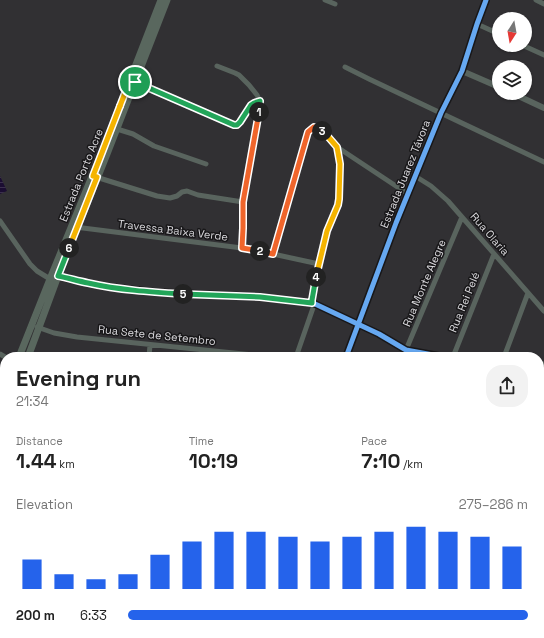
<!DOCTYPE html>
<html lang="en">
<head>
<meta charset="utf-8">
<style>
  body { margin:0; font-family:"Space Grotesk",sans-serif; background:#f2f2f2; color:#222; height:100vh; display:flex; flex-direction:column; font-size:15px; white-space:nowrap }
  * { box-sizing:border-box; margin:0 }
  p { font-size:13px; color:#767676 }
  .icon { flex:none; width:22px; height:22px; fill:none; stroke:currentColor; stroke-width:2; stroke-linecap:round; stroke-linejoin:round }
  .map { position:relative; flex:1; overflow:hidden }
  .details { position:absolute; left:0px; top:352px; width:544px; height:286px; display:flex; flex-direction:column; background:#fff; border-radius:16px 16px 0 0; box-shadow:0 1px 3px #0004 }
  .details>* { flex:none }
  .needle { width:26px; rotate:191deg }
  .controls { position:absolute; left:492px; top:12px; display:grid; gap:8px }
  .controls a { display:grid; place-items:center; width:40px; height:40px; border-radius:50%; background:#fff; box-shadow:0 1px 3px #0004; font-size:20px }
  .pin { position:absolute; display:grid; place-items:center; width:34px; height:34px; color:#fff; margin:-17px; border:2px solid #fff; border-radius:50%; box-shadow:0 1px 4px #0007 }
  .km { position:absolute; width:20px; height:20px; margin:-10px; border-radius:50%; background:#222; color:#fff; font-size:11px; line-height:20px; text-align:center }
  .round { display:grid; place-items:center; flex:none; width:42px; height:42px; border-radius:16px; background:#f2f2f2 }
  .summary { display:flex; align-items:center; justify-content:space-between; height:68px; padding:0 16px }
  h1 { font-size:22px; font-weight:600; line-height:30px }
  .stats { display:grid; grid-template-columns:repeat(3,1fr); gap:6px; height:68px; padding:4px 16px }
  .stats div { display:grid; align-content:center }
  .stats b { font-size:20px; font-weight:600 }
  .stats small { font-size:11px; font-weight:400 }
  .stats p { font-size:11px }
  .chart { height:112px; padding:8px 16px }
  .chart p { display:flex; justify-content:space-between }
  .chart svg { width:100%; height:72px; margin-top:4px; stroke:#2563eb; stroke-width:6 }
  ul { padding:0 16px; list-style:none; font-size:13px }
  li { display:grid; grid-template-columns:64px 48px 1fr; align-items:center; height:30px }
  li i { height:10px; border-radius:5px; background:#2563eb }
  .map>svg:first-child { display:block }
  .water { fill:url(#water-rules) }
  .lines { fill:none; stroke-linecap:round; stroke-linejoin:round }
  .minor { stroke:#59645e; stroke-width:5 }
  .tertiary { stroke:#59645e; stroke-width:6 }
  .secondary { stroke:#59675e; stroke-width:7 }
  .cycleway-casing { stroke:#181719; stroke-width:8 }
  .cycleway { stroke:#66a8f1; stroke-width:5 }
  .split-1-casing { stroke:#fff; stroke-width:8 }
  .split-2-casing { stroke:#fff; stroke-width:8 }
  .split-3-casing { stroke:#fff; stroke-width:8 }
  .split-4-casing { stroke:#fff; stroke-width:8 }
  .split-5-casing { stroke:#fff; stroke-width:8 }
  .split-6-casing { stroke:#fff; stroke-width:8 }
  .split-7-casing { stroke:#fff; stroke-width:8 }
  .split-8-casing { stroke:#fff; stroke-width:8 }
  .split-1 { stroke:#22a559; stroke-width:5 }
  .split-2 { stroke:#f0652b; stroke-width:5 }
  .split-3 { stroke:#f0652b; stroke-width:5 }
  .split-4 { stroke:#f5b400; stroke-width:5 }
  .split-5 { stroke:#22a559; stroke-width:5 }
  .split-6 { stroke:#22a559; stroke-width:5 }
  .split-7 { stroke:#f5b400; stroke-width:5 }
  .split-8 { stroke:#f5b400; stroke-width:5 }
  .labels { text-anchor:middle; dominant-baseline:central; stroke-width:3; stroke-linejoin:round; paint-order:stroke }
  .street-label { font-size:11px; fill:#dad9dd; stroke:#181719 }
</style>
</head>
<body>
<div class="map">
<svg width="544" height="638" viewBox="0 0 544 638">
  <defs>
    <pattern id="water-rules" width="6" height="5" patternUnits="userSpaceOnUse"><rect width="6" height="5" fill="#1b0d32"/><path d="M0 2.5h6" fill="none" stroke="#3c304f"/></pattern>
  </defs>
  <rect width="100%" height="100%" fill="#313033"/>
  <path class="water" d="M0,176L7,191L0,194Z"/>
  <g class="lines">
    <path class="minor" d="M325,0L335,4
      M536,0L544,4
      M477,24L499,34
      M522,45L544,55
      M217,66L235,73L239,75L249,85L257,95L260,101V107L243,202V228L242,248
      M345,67L369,79L544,162
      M133,81L234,125H237L240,122L251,105L254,103L260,101
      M117,129L133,134L154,146L206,164
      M415,176L431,186L448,201L544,311
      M96,177L157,196L170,198L177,196L182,192L187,191L198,195L243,202
      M0,221L30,264L37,271L50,279
      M75,227L242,248L273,254L319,264
      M273,254L306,138L308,132L314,127L324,132L337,147L408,194
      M58,276L87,283L109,287L154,292L260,297L313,303L379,334L406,350L444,357
      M37,327L54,333L77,337L274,357
      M0,354L5,357
      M149,357L150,345
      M296,357L313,308L314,306L312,300L327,231L338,205L340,164L337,147
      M403,357L462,217
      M453,357L494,254
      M504,357L528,293
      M539,364H544
      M539,412H544
      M539,459H544
      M0,476L5,478
      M539,505H544
      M539,563L544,559
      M128,633L130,638
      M501,633L505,638"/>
    <path class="tertiary" d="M462,71L499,87
      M512,93L544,108
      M346,357L396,223L441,113L462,71L477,24L486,0
      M539,595L544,602
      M150,638L155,633"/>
    <path class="secondary" d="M19,357L50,279L104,147L161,0
      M28,357L58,276L107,154L167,0
      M0,407L5,393
      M0,428L5,415"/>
    <defs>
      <path id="cycleway" d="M58,276L87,283L109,287L154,292L260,297L313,303L379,334L406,350L444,357
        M346,357L396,223L441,113L462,71L477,24L486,0"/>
    </defs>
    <use href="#cycleway" class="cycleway-casing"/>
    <use href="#cycleway" class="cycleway"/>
  </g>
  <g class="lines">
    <defs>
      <path id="split-1" d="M135,82L234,125H237L240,122L251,105L254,103L260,101L259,112"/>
      <path id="split-2" d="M259,112L243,202V228L242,248L260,251"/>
      <path id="split-3" d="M260,251L273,254L308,132L314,127L322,131"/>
      <path id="split-4" d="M316,277L327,231L338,205L339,199L340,164L337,147L324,132L322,131"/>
      <path id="split-5" d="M183,294L260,297L312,303V300L316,277"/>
      <path id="split-6" d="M69,248L58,276C68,278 78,281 88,283C119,290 151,292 183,294"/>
      <path id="split-7" d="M69,248L97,177L93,176L120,106"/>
      <path id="split-8" d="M120,106L130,80L135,82"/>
    </defs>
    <use href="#split-1" class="split-1-casing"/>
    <use href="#split-2" class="split-2-casing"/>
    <use href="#split-3" class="split-3-casing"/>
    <use href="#split-4" class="split-4-casing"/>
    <use href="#split-5" class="split-5-casing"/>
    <use href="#split-6" class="split-6-casing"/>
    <use href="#split-7" class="split-7-casing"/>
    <use href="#split-8" class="split-8-casing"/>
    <use href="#split-1" class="split-1"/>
    <use href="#split-2" class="split-2"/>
    <use href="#split-3" class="split-3"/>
    <use href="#split-4" class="split-4"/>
    <use href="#split-5" class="split-5"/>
    <use href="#split-6" class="split-6"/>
    <use href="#split-7" class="split-7"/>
    <use href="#split-8" class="split-8"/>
  </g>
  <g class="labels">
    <g class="street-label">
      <text transform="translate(405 174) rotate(-68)">Estrada Juarez Távora</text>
      <text transform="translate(81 175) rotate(-68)">Estrada Porto Acre</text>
      <text transform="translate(173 230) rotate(7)">Travessa Baixa Verde</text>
      <text transform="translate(490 234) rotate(49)">Rua Olaria</text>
      <text transform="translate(424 283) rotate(-67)">Rua Monte Alegre</text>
      <text transform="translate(464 302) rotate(-68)">Rua Rei Pelé</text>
      <text transform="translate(157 335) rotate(6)">Rua Sete de Setembro</text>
    </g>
  </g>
</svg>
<div class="controls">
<a><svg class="needle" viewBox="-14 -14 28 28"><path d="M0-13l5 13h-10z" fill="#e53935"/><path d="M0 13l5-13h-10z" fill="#767676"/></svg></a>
<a><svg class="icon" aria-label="layers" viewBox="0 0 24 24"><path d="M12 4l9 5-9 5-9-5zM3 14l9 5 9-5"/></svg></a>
</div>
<div class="pin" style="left:135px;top:82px;background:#1e9e55"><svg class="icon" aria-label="arrive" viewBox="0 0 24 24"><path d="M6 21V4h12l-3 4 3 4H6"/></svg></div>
<b class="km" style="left:259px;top:112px">1</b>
<b class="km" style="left:260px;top:251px">2</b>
<b class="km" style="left:322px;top:131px">3</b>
<b class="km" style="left:316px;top:277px">4</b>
<b class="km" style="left:183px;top:294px">5</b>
<b class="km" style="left:69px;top:248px">6</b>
<section class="details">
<div class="summary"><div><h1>Evening run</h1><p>21:34</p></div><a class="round"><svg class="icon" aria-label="share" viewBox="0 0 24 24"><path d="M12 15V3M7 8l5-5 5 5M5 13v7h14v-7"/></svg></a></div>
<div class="stats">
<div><p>Distance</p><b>1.44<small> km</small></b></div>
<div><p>Time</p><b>10:19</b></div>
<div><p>Pace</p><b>7:10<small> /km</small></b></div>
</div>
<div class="chart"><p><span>Elevation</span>275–286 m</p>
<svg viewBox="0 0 160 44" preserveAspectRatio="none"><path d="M5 44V26M15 44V35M25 44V38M35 44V35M45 44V23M55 44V15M65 44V9M75 44V9M85 44V12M95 44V15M105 44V12M115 44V9M125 44V6M135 44V9M145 44V12M155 44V18"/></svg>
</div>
<ul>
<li><b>200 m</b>6:33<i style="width:100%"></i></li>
</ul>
</section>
</div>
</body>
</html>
